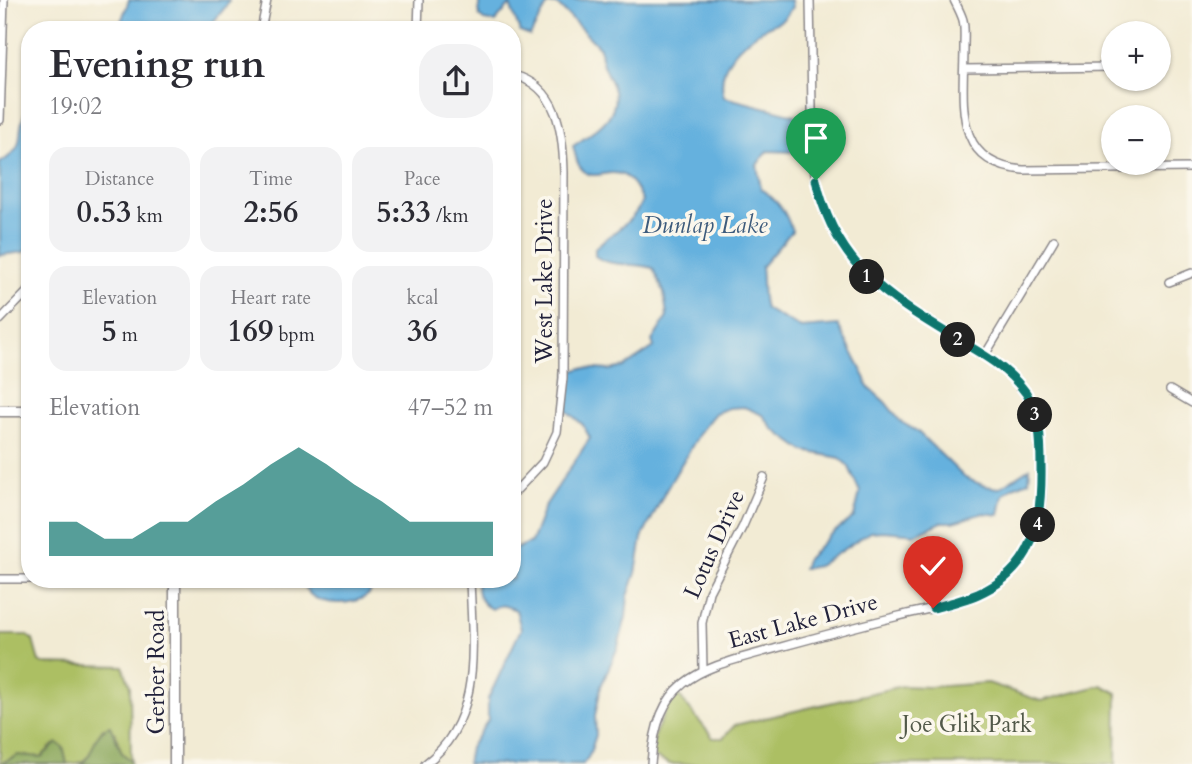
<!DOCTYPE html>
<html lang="en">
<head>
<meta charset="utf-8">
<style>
  body { margin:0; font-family:Cardo,serif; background:#f2f2f3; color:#2b2b33; height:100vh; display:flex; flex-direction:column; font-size:26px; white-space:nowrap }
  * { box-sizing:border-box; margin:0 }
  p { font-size:23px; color:#7c7c81 }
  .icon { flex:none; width:38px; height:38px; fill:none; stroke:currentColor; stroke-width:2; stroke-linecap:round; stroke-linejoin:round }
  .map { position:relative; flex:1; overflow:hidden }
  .sheet { position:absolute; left:21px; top:21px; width:500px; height:567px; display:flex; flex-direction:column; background:#fff; border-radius:28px; box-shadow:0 2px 5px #0004 }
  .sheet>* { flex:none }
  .buttons { position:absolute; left:1101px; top:21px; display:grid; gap:14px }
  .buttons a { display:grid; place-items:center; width:70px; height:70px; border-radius:50%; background:#fff; box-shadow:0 2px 5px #0004; font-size:35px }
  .pin { position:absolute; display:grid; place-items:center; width:60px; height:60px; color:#fff; margin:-72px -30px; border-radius:50% 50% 50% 0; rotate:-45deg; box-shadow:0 0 7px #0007 }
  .pin .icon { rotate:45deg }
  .km { position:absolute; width:35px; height:35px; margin:-18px; border-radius:50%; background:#222; color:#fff; font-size:19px; line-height:35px; text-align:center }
  .round { display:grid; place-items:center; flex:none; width:74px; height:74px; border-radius:28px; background:#f2f2f3 }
  .overview { display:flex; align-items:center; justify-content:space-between; height:119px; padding:0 28px }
  h1 { font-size:38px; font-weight:700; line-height:52px }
  .stats { display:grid; grid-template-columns:repeat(3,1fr); gap:10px; height:119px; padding:7px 28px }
  .stats div { display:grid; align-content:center; border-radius:18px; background:#f2f2f3; text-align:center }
  .stats b { font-size:30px; font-weight:700 }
  .stats small { font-size:19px; font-weight:400 }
  .stats p { font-size:19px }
  .chart { height:196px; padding:14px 28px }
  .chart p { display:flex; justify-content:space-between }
  .chart svg { width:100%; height:126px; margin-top:7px; fill:#0f766e; opacity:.7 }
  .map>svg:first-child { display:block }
  .green { fill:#acbf63; stroke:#67704f; stroke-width:2 }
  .forest { fill:#89a659; stroke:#56644a; stroke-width:2 }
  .water { fill:#65b1de; stroke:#446a8c; stroke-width:2 }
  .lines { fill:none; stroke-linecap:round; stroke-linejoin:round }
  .minor-casing { stroke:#8a8688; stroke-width:10 }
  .tertiary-casing { stroke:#8a8688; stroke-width:13 }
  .minor { stroke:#fff; stroke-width:7 }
  .tertiary { stroke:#fff; stroke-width:10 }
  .route-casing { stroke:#fff; stroke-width:14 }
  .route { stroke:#0f766e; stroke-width:9 }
  .labels { text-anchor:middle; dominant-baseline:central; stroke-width:7; stroke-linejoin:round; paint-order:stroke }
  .street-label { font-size:23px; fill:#22223b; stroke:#fbf7ec }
  .park-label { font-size:23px; fill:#525949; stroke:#fbf7ec }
  .water-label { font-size:24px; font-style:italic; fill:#3d5b7c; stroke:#fbf7ec }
</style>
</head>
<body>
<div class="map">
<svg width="1192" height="764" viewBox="0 0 1192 764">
  <rect width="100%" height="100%" fill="#fbf7ec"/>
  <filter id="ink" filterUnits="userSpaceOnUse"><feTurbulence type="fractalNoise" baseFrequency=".0143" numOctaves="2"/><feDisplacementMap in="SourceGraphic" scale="14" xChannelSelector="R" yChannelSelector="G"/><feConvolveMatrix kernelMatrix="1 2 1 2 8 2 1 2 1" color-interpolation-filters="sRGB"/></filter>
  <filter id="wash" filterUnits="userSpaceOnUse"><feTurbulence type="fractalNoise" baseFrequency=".00686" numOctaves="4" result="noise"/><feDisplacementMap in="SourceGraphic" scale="28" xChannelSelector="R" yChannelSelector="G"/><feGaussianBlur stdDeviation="1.57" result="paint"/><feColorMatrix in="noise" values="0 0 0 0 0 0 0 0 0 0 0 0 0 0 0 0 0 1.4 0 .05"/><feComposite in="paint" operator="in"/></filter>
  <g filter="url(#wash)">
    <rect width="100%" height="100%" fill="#f2ebd4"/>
    <path class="green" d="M0,635H26L33,640L39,662L43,664L123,666L130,686L131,761L122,753L115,733L103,728C88,748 95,764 67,764L63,747L53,745L41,757L18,756L0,763Z
      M988,683L1041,701L1102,685L1117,693L1116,764H670L651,756L655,733L675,691L713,738H723L735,725L902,686L929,687Z"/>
    <path class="forest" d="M110,726L122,753L131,761V764H81C95,755 92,731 110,726Z
      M57,743L63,747L67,764H0L18,755L41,757Z"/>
    <path class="water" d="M129,0H229C225,12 212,18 210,30H118Z
      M479,0H791L792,7C789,11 786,17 782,20C777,23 771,25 767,27C741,42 715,65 724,97L799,116L801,152L767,151L757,165L761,189C778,201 786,211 792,231L761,267C763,282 761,295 765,309L801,328L838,325L866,379L867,386L885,402L901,422L917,431L965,478L985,486L999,488L1030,468L1029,481L1013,487L1003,495L999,515L984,513L953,522H942L916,534L883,531L870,532L818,566L803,569L806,560L829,536L854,517L860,492L849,467L840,458L804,451L773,429L763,415L744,407L729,408L715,413L702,429L666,490L642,538L636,573L628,596L626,617L618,647L601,686L595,716L596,735L589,756L583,764H467L470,748L488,720V699L521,629L516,610C506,606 501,603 492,609C479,604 476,593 477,580L513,579V550L531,542L545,506L590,438L583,425L566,410L567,373L582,368L609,370L624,367L654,347L652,341L667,317L664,292L653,268C633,262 612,268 595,256V248C611,232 634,223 642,201C620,148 598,191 580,167C576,162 575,152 573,146C595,131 624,115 612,85C606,71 600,63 600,48L558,5L548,4L530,36L520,32L510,5L495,22L484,20L479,16Z
      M30,112V245L24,252L0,255V163C29,144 14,139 25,113Z
      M304,579H368L371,584L370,593C356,608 302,608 304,579Z"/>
  </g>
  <g filter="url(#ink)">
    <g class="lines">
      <defs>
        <path id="minor" d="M954,0C957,6 961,13 963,20C965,28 964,39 964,47C964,100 951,164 1023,170L1192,168
          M261,30L267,0
          M418,30L419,0
          M964,69L1113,67
          M513,75C558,86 563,132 564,172L563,378L557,432L543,462L513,494
          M0,120L4,0
          M1169,282L1192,273
          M0,320L30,289
          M985,355L1054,240
          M1170,390L1192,403
          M0,579H30
          M34,579H175
          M703,670L702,623L709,592L743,526L764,477
          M425,764C484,720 472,644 470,579
          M651,764C657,674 702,669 777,648C817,637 858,626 899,616C927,609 960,604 985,591C999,583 1012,573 1021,560C1040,534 1043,501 1042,469C1040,443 1041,416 1025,393C1007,368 981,353 955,338C878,292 825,257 813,161L810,0"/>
        <path id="tertiary" d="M0,411H30
          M175,764V579"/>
      </defs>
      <use href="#minor" class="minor-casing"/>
      <use href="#tertiary" class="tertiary-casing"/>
      <use href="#minor" class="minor"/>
      <use href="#tertiary" class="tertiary"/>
    </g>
  </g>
  <g class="lines" filter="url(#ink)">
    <defs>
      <path id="route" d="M816,180C835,264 885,296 955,338C981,353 1008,368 1026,393C1040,414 1041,441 1041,465C1042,520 1036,569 978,594C964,600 948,604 933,608"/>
    </defs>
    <use href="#route" class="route-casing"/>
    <use href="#route" class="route"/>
  </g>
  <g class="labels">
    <g class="street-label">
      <text transform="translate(544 281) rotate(-90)">West Lake Drive</text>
      <text transform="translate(714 544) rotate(-66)">Lotus Drive</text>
      <text transform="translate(803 621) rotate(-15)">East Lake Drive</text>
      <text transform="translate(156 672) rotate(-90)">Gerber Road</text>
    </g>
    <g class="park-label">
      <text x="967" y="724">Joe Glik Park</text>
    </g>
    <g class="water-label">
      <text x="705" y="225">Dunlap Lake</text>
    </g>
  </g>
</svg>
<div class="buttons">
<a>+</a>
<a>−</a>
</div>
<div class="pin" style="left:816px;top:180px;background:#1e9e55"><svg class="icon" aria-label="arrive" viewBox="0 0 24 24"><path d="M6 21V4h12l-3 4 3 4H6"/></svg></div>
<div class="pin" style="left:933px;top:608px;background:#d93025"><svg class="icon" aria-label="check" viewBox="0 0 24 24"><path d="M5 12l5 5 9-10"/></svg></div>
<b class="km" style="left:867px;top:277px">1</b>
<b class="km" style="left:958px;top:340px">2</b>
<b class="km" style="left:1035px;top:415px">3</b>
<b class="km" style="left:1038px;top:525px">4</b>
<section class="sheet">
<div class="overview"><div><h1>Evening run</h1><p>19:02</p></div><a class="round"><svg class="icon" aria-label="share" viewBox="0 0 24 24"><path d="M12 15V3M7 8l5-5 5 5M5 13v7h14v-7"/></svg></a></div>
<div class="stats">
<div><p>Distance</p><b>0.53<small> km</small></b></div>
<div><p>Time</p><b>2:56</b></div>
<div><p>Pace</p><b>5:33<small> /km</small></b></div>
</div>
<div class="stats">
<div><p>Elevation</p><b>5<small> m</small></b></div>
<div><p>Heart rate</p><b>169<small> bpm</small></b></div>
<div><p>kcal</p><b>36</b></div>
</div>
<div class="chart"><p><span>Elevation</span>47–52 m</p>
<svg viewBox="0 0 160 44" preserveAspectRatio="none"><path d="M0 44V32L10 32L20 38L30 38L40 32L50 32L60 25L70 19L80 12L90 6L100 12L110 19L120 25L130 32L140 32L150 32L160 32V44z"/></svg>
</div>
</section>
</div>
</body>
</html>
